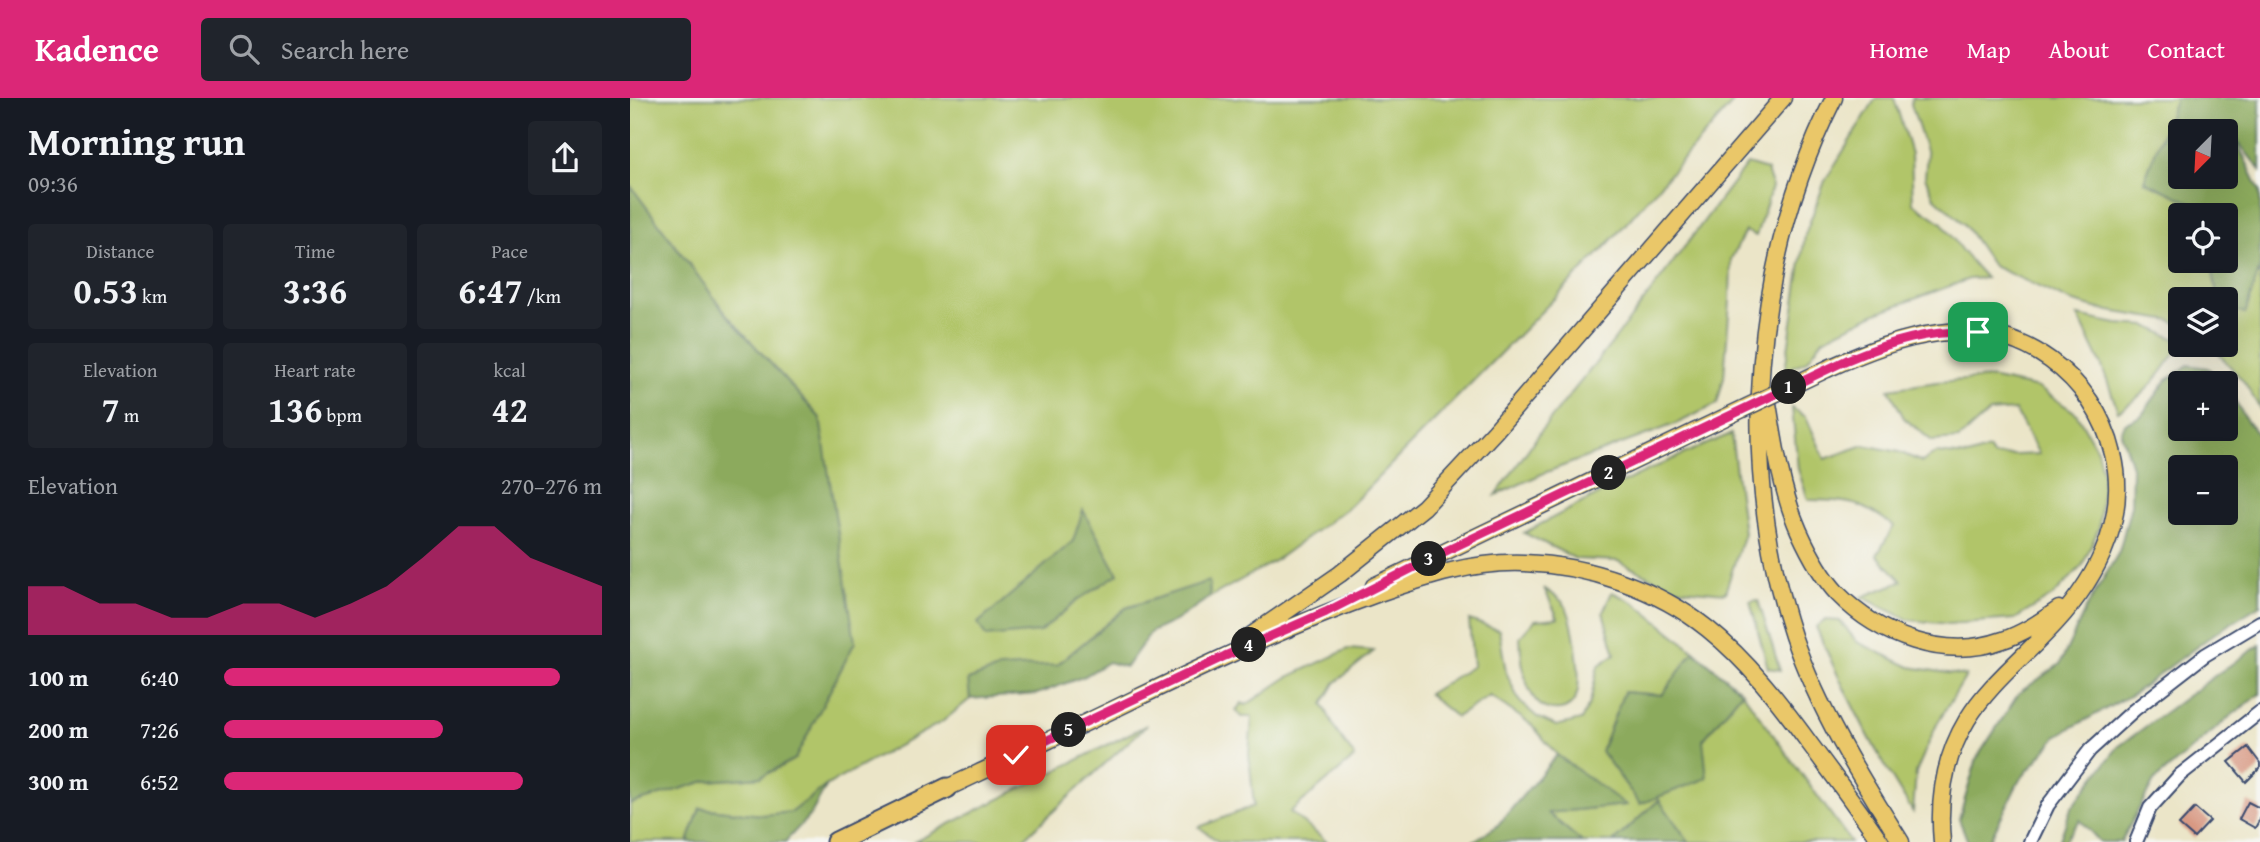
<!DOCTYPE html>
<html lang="en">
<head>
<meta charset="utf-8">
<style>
  body { margin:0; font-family:"Gentium Book Plus",serif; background:#20242c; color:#f1f3f6; height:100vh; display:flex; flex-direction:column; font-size:26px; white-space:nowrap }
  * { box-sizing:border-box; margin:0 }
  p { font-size:23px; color:#9ea1a6 }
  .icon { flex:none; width:38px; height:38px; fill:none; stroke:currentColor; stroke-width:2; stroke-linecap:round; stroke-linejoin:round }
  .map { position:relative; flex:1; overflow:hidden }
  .panel { display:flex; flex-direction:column; background:#171b24; width:630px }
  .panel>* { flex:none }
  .needle { width:46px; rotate:204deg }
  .controls { position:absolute; left:1538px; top:21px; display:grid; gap:14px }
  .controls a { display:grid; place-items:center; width:70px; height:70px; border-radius:7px; background:#171b24; box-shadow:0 7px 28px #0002; font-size:35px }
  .pin { position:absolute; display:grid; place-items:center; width:60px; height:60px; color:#fff; margin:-30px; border-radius:14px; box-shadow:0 4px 10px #0006 }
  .km { position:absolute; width:35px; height:35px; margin:-18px; border-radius:50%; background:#222; color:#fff; font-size:19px; line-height:35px; text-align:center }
  .round { display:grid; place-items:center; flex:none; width:74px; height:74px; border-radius:7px; background:#20242c }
  .overview { display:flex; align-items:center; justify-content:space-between; height:119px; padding:0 28px }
  h1 { font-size:38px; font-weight:800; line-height:52px }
  .figures { display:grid; grid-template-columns:repeat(3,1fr); gap:10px; height:119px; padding:7px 28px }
  .figures div { display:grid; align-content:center; border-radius:7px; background:#20242c; text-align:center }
  .figures b { font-size:35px; font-weight:800 }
  .figures small { font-size:19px; font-weight:400 }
  .figures p { font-size:19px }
  .chart { height:196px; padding:14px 28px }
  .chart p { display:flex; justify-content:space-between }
  .chart svg { width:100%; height:126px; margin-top:7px; fill:#db2777; opacity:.7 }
  ul { padding:0 28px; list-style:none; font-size:23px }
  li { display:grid; grid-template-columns:112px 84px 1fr; align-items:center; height:52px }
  li i { height:18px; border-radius:9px; background:#db2777 }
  header { display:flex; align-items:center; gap:42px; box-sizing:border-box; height:98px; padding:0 35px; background:#db2777; color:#fff }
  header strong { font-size:33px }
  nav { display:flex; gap:38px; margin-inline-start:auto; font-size:24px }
  .search { width:490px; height:63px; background:#20242c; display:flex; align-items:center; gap:18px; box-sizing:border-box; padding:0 24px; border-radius:7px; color:#9ea1a6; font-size:26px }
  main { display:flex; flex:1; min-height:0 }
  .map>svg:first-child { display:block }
  .green { fill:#b1c569; stroke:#667a64; stroke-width:2 }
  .forest { fill:#8caa5d; stroke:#546c5e; stroke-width:2; fill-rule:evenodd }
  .building { fill:#d89983 }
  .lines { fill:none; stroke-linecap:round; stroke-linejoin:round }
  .minor-casing { stroke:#3a4a6e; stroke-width:16 }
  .major-casing { stroke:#3a4a6e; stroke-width:19 }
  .highway-casing { stroke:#3a4a6e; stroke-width:23 }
  .minor { stroke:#fff; stroke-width:12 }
  .major { stroke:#eac769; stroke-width:16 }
  .highway { stroke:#eac769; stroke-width:19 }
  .major-bridge-casing { stroke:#3a4a6e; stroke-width:19; stroke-linecap:butt }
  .major-bridge { stroke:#eac769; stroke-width:16 }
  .route-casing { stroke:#fff; stroke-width:14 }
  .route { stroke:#db2777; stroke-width:9 }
</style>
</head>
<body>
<header>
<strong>Kadence</strong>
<div class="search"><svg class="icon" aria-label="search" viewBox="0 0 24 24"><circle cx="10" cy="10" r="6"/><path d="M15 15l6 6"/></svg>Search here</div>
<nav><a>Home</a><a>Map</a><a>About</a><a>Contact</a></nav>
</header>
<main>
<section class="panel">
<div class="overview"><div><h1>Morning run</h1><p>09:36</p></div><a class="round"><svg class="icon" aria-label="share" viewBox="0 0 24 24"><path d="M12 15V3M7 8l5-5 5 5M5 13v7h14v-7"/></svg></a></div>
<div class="figures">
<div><p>Distance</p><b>0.53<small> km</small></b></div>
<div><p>Time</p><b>3:36</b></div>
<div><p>Pace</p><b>6:47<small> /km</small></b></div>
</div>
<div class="figures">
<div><p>Elevation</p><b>7<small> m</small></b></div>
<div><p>Heart rate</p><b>136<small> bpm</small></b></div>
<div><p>kcal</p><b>42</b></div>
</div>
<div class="chart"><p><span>Elevation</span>270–276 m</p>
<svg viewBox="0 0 160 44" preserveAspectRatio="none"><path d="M0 44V27L10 27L20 33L30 33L40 38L50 38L60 33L70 33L80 38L90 33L100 27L110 17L120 6L130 6L140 17L150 22L160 27V44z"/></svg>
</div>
<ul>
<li><b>100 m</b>6:40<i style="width:89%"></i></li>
<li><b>200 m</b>7:26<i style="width:58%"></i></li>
<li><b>300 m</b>6:52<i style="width:79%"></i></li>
</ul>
</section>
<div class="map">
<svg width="1630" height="744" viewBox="0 0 1630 744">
  <rect width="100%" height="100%" fill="#f6f6f2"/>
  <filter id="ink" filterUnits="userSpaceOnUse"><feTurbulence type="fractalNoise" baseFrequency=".0143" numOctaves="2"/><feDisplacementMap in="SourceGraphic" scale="14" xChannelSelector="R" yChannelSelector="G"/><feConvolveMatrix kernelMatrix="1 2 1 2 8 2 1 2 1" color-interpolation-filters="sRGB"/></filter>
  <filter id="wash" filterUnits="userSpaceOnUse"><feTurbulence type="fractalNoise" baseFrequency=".00686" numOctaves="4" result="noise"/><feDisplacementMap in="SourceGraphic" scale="28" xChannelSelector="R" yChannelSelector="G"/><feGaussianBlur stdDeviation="1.57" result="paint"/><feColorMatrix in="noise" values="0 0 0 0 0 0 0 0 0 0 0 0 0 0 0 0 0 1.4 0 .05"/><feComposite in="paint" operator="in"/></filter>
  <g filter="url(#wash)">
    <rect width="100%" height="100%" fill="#ebe5c8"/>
    <path class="green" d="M0,0H1107L977,147L720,408L643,464L580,499L579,484L496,510L427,567L339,582L340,601L312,624L197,687L162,714L132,717L70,710L58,744H0V706L76,683L131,679L190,320L97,217L0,87Z
      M1246,0H1264L1281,56L1283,105L1312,125L1332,153L1356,180L1339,181L1246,215L1193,241L1177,263L1155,272L1175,137L1195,83Z
      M1282,0H1546L1514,83L1571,109L1573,117H1550V163H1581L1588,201H1550V228L1542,223L1473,212L1440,203L1363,168L1334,126L1304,99L1295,79L1297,56L1281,6Z
      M1117,66L1137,72L1142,89L1126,138L1115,133L1101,161L1100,203L1094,279L1087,306L1048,325L914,375L866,397L914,329L982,245Z
      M1630,169V311L1615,285L1581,247H1596V210L1615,216Z
      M1448,218L1487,226L1517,228L1550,243L1551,247C1532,274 1517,297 1488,313L1471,266Z
      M1360,280L1408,290L1446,315L1467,352L1473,377L1469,430L1452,468L1424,497L1385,521L1319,526L1279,522L1232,499L1272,483L1247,457L1264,428C1230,403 1219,403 1178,402L1168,371L1162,310L1176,319L1195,361L1234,347L1269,354L1292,364L1306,355L1338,358L1359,351L1363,358L1409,356L1385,312L1359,314L1329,341L1302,343L1274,320L1259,291L1307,284Z
      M1101,336L1114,435L1095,495L1042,490L988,463L946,461L894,435C961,399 1030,365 1101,336Z
      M914,490C920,495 932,501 935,507C944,523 953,583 946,599C943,606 937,611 930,612C895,617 891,562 890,539L905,522L928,520Z
      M982,494L1005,505L1064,553L1032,597L994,594L971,653L1010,706L1073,642L1112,594L1221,744H1059L1029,702L983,744H952L917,715L995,707L927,657L902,627L860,598L826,619L798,596L843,568L839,522L869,532L876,574L889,603L907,619L926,628L951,622L960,605L968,568L985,556L973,514Z
      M1128,502L1150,572L1138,570L1120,503Z
      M1196,522L1210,523L1227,544L1280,569L1336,578L1307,626L1286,674L1283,714C1244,653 1215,596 1186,529Z
      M718,551L744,553L705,585L693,606L706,633L725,659L660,714L697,744H589L569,729L624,708L619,656L622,619H611L606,612L612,605L616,607L656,580Z
      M517,627L390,744H284Z"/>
    <path class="forest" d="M1546,0H1630V72L1605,40L1630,93V169L1615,216L1596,210V201H1588L1581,163H1596V117H1573L1571,109L1514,83ZM1596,33V79H1550V33Z
      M0,87L97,217L190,320L225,544L165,661L131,679L76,683L0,706Z
      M1558,267L1578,270L1594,285H1550V331H1596V287L1618,325L1630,339V507L1584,536L1503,596L1428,637L1389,683L1359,744H1338L1329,721L1347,660L1389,595L1430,566L1456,510L1489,454L1501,407L1502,369L1491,335L1494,326L1511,318L1537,282ZM1550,369H1596V415H1550Z
      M453,412L488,476L448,502L410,534L356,539L348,525L443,443Z
      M579,483L580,499L545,523L521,534L496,569L478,564L455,578L407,596L340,601L338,582L370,570L427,567L496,510Z
      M1630,547V596L1602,617L1524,683L1491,744H1470L1450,722L1434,744H1429L1441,710L1488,649L1590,574Z
      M1064,553L1112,594L1073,642L1077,680L1010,706L971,653L994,594L1032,597Z
      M927,657L996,707L918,715L952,744H842L867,728Z
      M197,687L181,716L155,744H58L70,710L132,717L162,714Z
      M1029,702L1059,744H983Z"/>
    <g id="blocks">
      <path class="building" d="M1618,649L1630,665V670L1616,684L1599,664Z
        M1618,704L1630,710V721L1625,730L1609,721Z
        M1565,710L1580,723L1564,740L1549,727Z"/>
    </g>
  </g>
  <g filter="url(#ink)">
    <use href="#blocks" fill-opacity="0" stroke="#3a4a6e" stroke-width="2"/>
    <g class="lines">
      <defs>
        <path id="minor" d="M1400,744L1418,707L1460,652L1504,612L1575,557L1630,524
          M1506,744L1520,710L1550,677L1630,614"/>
        <path id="major" d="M1204,0C1123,161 1106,366 1163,538C1188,611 1230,679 1271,744
          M1199,270C1271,238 1348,211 1420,262C1452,285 1474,318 1483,356C1500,425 1462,489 1415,536C1388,564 1357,589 1337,622C1314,660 1308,701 1312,744
          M1137,299C1144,342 1151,393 1169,433C1179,455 1191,478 1208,496C1249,538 1315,563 1373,542C1394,535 1411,523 1429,511
          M744,488L1064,334
          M616,541L710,476L794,409L865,333L1153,0
          M317,690C380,660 444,631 507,600C586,562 666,525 749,495C796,479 844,463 894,465C958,467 1028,491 1078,531C1118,563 1150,605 1180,646C1204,678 1228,711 1251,744"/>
        <path id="highway" d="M206,744L317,690"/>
      </defs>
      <use href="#minor" class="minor-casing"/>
      <use href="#major" class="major-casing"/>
      <use href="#highway" class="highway-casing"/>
      <use href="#minor" class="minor"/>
      <use href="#major" class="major"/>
      <use href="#highway" class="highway"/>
      <defs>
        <path id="major-bridge" d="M1064,334L1199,270"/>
      </defs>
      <use href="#major-bridge" class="major-bridge-casing"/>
      <use href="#major-bridge" class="major-bridge"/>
    </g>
  </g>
  <g class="lines" filter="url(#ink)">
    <defs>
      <path id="route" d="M386,657L595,558L696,514L820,451L1217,262C1262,243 1299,232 1348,234"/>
    </defs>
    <use href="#route" class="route-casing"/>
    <use href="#route" class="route"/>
  </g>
</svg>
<div class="controls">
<a><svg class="needle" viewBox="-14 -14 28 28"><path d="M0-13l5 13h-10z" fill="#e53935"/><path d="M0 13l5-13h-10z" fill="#9ea1a6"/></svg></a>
<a><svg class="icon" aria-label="locate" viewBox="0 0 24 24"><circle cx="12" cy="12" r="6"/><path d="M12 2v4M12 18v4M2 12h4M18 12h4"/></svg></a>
<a><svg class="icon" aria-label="layers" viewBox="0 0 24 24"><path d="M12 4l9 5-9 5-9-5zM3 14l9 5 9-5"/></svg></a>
<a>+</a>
<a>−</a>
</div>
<div class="pin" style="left:1348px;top:234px;background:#1e9e55"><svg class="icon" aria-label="arrive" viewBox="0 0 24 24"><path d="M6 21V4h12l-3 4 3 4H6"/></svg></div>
<div class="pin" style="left:386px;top:657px;background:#d93025"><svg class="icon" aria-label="check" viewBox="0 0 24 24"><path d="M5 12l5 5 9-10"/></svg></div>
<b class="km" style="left:1159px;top:289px">1</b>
<b class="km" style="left:979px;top:375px">2</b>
<b class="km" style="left:799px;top:461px">3</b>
<b class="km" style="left:619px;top:547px">4</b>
<b class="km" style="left:439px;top:632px">5</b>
</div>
</main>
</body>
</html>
